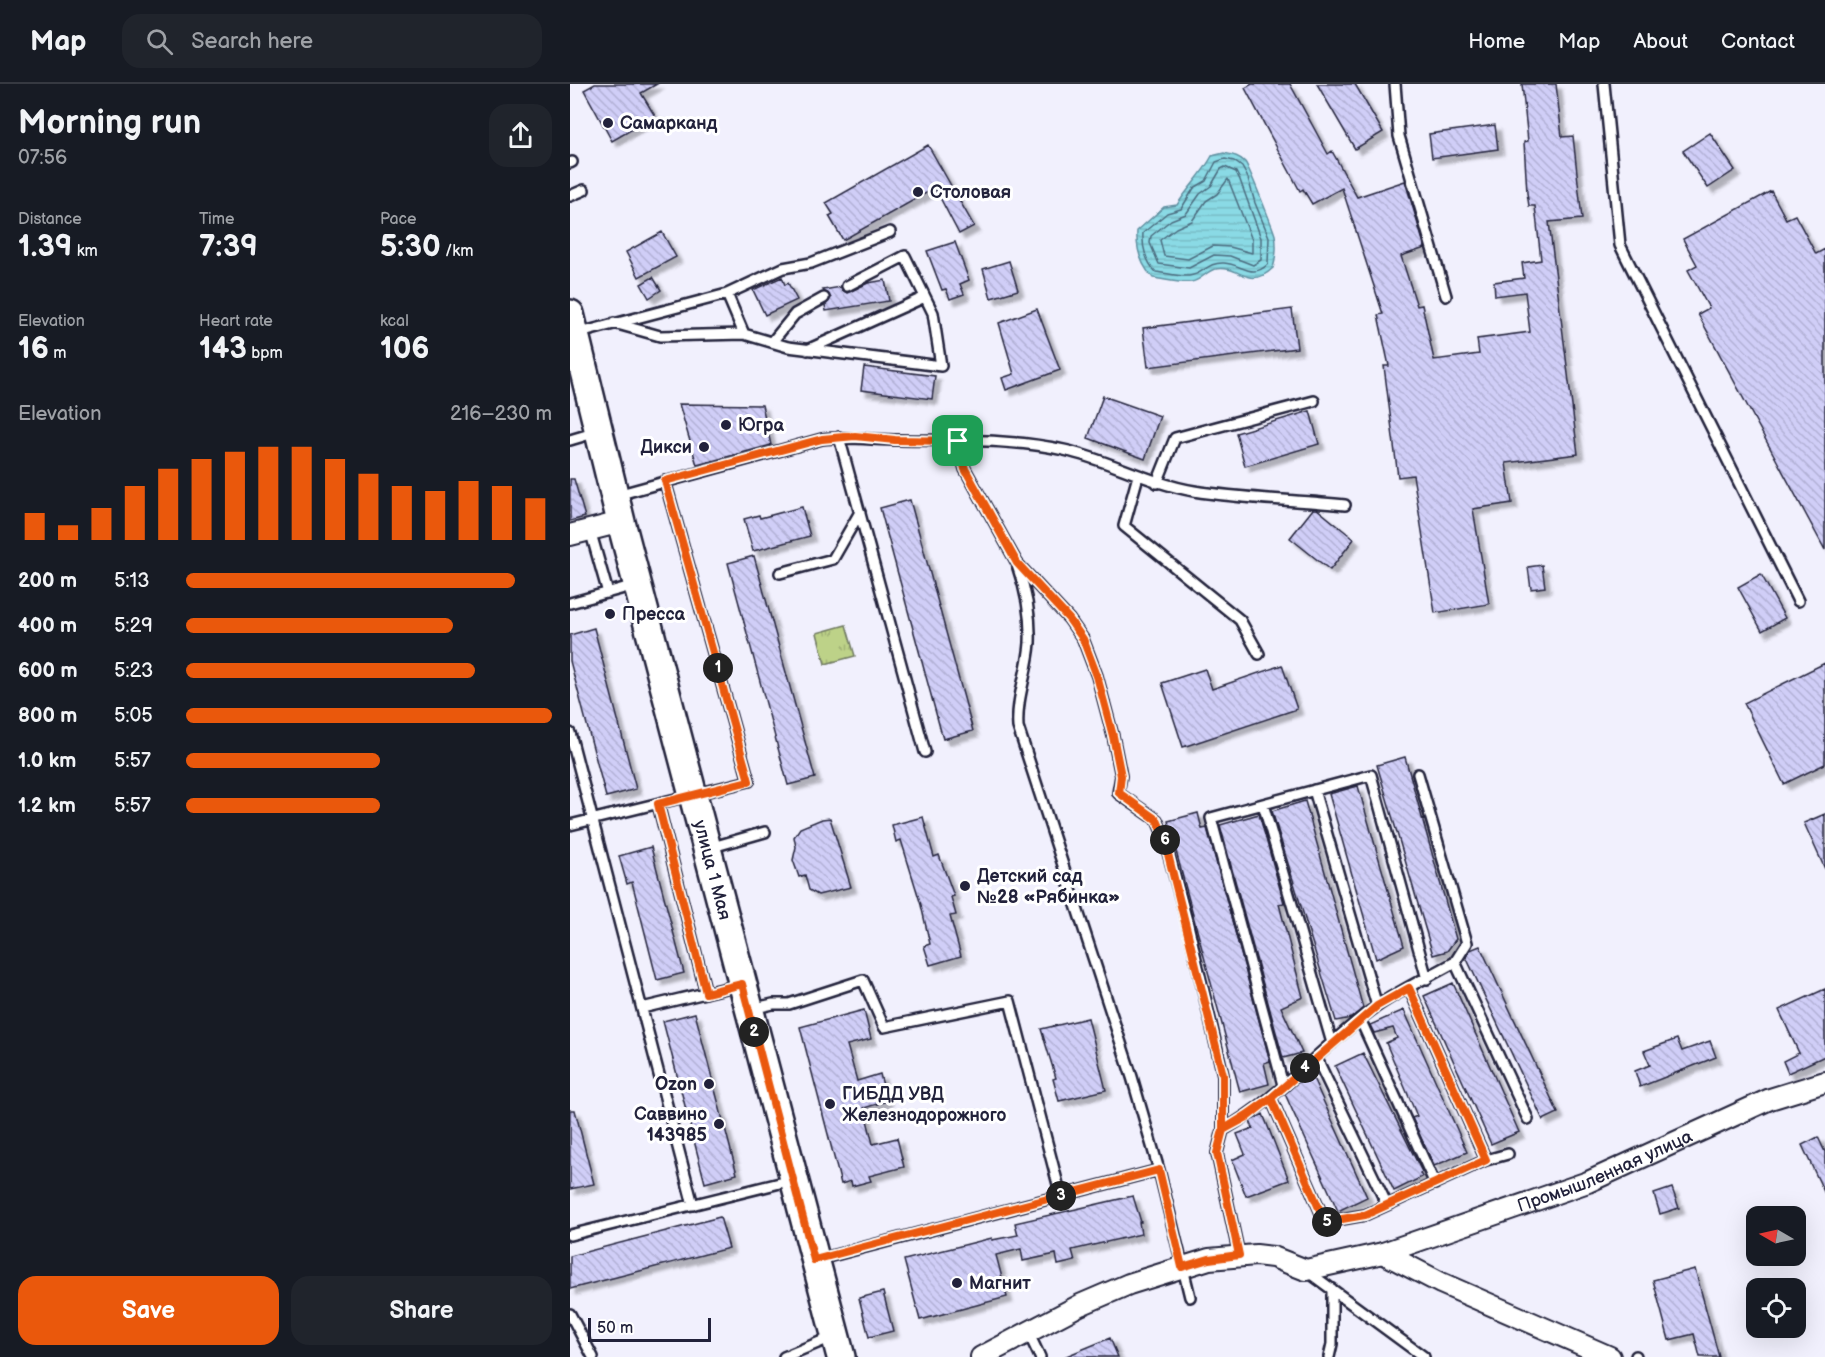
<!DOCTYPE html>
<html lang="en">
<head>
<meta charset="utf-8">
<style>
  body { margin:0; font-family:"Balsamiq Sans",sans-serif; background:#20242c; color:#f1f3f6; height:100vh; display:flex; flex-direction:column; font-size:22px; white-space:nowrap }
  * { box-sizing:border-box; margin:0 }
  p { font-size:20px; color:#9ea1a6 }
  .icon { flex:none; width:33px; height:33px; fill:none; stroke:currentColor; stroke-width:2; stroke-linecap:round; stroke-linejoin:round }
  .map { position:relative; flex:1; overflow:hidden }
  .details { display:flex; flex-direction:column; background:#171b24; width:570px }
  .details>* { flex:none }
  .needle { width:39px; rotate:279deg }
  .tools { position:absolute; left:1176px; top:1122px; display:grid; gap:12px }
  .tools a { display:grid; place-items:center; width:60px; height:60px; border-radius:12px; background:#171b24; box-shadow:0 6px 24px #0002; font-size:30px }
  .scale { position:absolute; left:18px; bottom:15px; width:123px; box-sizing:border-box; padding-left:6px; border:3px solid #22223b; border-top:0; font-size:16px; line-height:21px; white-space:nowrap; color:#22223b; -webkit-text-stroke:4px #fff; paint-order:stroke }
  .pin { position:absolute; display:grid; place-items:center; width:51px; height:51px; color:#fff; margin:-26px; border-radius:12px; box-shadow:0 3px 9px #0006 }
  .km { position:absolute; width:30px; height:30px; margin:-15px; border-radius:50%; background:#222; color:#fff; font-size:16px; line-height:30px; text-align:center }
  .round { display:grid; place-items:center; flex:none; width:63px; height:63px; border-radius:18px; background:#20242c }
  .overview { display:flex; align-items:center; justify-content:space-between; height:102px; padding:0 18px }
  h1 { font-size:33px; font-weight:700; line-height:45px }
  .metrics { display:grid; grid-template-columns:repeat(3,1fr); gap:9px; height:102px; padding:6px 18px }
  .metrics div { display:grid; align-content:center }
  .metrics b { font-size:30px; font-weight:700 }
  .metrics small { font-size:16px; font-weight:400 }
  .metrics p { font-size:16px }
  .chart { height:168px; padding:12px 18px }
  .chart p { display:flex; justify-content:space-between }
  .chart svg { width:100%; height:108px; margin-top:6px; stroke:#ea580c; stroke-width:6 }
  .primary-button { display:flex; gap:12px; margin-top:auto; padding:12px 18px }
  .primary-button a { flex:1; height:69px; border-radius:18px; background:#ea580c; color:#fff; font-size:24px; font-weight:700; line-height:69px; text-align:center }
  .primary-button a+a { background:#20242c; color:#f1f3f6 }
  ul { padding:0 18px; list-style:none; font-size:20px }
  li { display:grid; grid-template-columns:96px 72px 1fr; align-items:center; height:45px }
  li i { height:15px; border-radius:8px; background:#ea580c }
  header { display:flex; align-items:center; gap:36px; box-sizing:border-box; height:84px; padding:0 30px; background:#171b24; border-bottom:2px solid #363941 }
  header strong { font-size:28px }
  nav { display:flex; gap:33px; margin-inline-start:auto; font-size:21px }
  .search { width:420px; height:54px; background:#20242c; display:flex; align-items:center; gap:15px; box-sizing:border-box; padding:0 21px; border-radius:18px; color:#9ea1a6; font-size:22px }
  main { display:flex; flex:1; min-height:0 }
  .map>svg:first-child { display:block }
  .park { fill:url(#park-tufts); stroke:#707a62; stroke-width:1.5 }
  .water { fill:url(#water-rules); stroke:#6090a1; stroke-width:1.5 }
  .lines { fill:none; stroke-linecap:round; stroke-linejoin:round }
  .shore { stroke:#4c6c7f; stroke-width:1.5 }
  .building { fill:url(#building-back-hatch); stroke:#22223b; stroke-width:1.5; filter:url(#shadow) }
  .lane-casing { stroke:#22223b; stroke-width:14 }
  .street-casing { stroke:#22223b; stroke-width:24 }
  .secondary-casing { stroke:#22223b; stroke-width:32 }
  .lane { stroke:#fff; stroke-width:9 }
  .street { stroke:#fff; stroke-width:20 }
  .secondary { stroke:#fff; stroke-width:27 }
  .route-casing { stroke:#fff; stroke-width:12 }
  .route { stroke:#ea580c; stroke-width:8 }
  .poi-dot { fill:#22223b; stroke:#fff; stroke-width:2 }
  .labels { text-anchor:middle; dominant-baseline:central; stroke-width:6; stroke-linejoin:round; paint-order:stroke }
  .poi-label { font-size:18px; font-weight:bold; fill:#22223b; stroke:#fff; text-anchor:start }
  .street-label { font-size:18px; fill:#22223b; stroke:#fff }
</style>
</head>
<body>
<header>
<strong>Map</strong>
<div class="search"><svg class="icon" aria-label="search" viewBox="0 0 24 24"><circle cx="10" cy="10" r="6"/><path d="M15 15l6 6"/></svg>Search here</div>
<nav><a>Home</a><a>Map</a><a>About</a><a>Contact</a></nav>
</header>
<main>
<section class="details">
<div class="overview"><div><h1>Morning run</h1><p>07:56</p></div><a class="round"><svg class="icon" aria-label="share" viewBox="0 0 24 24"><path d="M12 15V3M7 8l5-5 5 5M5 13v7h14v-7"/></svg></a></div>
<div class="metrics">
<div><p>Distance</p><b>1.39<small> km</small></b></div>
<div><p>Time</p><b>7:39</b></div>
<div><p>Pace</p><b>5:30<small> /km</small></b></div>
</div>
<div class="metrics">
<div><p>Elevation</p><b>16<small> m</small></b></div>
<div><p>Heart rate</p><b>143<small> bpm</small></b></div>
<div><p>kcal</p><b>106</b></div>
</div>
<div class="chart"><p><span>Elevation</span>216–230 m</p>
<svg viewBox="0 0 160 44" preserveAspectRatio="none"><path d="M5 44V33M15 44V38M25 44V31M35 44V22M45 44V15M55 44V11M65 44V8M75 44V6M85 44V6M95 44V11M105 44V17M115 44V22M125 44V24M135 44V20M145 44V22M155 44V27"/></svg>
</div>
<ul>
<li><b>200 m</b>5:13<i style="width:90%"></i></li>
<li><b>400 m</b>5:29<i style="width:73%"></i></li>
<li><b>600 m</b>5:23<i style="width:79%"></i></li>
<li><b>800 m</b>5:05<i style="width:100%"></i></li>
<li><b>1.0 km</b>5:57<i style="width:53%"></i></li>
<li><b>1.2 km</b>5:57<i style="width:53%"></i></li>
</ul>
<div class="primary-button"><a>Save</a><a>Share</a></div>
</section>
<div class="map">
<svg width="1255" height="1273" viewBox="0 0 1255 1273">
  <defs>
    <pattern id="park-tufts" width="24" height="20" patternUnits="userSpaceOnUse" patternTransform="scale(1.5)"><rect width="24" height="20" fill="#bdd288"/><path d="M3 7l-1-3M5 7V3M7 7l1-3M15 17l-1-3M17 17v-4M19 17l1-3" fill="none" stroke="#a2b476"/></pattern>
    <pattern id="water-rules" width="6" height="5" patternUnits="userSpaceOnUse" patternTransform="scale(1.5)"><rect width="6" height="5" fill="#8adae5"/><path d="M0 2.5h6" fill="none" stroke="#77bbc5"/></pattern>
    <pattern id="building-back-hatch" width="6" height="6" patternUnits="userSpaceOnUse" patternTransform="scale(1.5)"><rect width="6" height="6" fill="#d0cef7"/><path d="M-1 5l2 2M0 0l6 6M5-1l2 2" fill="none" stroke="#b2b1d5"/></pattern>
    <filter id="shadow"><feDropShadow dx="5.5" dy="5.5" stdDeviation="1.5" flood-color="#0004"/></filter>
  </defs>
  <rect width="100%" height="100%" fill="#f1f0fd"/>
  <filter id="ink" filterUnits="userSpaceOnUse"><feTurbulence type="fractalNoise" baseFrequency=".0167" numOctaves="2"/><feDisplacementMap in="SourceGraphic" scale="12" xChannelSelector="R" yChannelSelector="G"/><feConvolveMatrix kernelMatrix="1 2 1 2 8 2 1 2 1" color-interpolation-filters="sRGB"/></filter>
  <g filter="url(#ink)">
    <path class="park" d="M276,541L285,572L255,580L247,549Z"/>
    <path class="water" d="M654,69C663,71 669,72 675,78C678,81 703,144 705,151C707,161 706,175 703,184C679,207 671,181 646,185C637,186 631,197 621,198C610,200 594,195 583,194C570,180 566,165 567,147L594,123L607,121C619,102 632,91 642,72Z"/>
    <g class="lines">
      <path class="shore" d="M655,75L664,77L672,83L678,94L685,119L699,153L698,180C682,196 672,180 654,179C637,178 633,191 619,192C609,193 596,189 586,188C576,178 572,163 573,149L597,129L611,125L624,104L636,97L646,78Z
        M655,83L666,88L670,96L691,154V176L683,181L660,172L644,171L619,184L589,180L580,159L581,152L601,136L616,130L630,110L641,102L651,85Z
        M658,95L682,156V169L660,163L643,162L618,175L594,172L590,156L606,144L622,137L636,117L647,110Z"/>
    </g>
    <path class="building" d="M25,0H87L71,9L85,32L42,57L14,6Z
      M682,0H720L758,70L762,67L787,113L835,97L855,164L831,172L847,222L852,221L864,276L909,270L907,255L960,248L955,208L925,212L924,198L954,194L952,179L971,176L965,122H959L957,109L954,58L958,57L952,0H986L992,53L1003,52L1012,135L979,138L1008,370L936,379L942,419L903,425L919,520L865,529L843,391L828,393L814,282H819L808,231L813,230L772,104L742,120L733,105L730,107L675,4Z
      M747,0H785L813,48L785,65Z
      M925,41L928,65L862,74L859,50Z
      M1140,49L1165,86L1138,104L1113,67Z
      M358,61L404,142L389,150L365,104L273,156L259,132L263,130L256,119Z
      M1201,107L1216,135L1225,131L1246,170L1255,165V466L1128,230L1139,224L1118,186L1127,181L1113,155Z
      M92,148L106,173L69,193L56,168Z
      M385,158L399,196L390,200L394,210L380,215L376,205L372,206L357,167Z
      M439,177L448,206L421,214L413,185Z
      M83,193L91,206L79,214L71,200Z
      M212,193L215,201L218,199L227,216L195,231L183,206Z
      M315,196L319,217L256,227L255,221L261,214L253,206L271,203L277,209L298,199Z
      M467,225L490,286L436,306L432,294L444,290L429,239Z
      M722,225L727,264L578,283L573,244Z
      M294,283L365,292L362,315L291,306Z
      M533,312L590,332L575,375L518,354Z
      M109,320L192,321L201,361L127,381Z
      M740,327L749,360L675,382L666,349Z
      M0,395H4L15,433L0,437Z
      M340,416L403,647L373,655L310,424Z
      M232,423L240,452L183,467L174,435L189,431L190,434Z
      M743,425H747L784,455L760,486L720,454Z
      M184,472L245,694L218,701L158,479Z
      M972,481L975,503L961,505L958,483Z
      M1191,490L1215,534L1192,547L1168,503Z
      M24,544L66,705L36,713L0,577V551Z
      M1255,579V680L1214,700L1174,619Z
      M712,581L727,625L613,663L592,599L635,585L642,605Z
      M835,673L886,855L877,867L863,871L807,681Z
      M788,702L834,862L806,875L759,710Z
      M735,717L793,924L781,934L766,937L702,727Z
      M628,729L632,745L637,744L700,977L694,979L699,1000L670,1008L598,737Z
      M689,730L714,819L709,820L733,913L711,923L732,969L713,974L650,741Z
      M1255,730V785L1234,739Z
      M353,733L364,773L369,771L384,812L381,813L386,831L380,832L391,872L360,881L354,862L360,860L351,821L331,756L326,758L322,741Z
      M260,734L281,803L248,811L239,806L235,791L229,793L223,776L226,763L224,753L230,744L252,735Z
      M81,763L114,889L87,896L62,798L57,800L49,772Z
      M910,862L988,1029L973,1036L896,873L900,866Z
      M883,899L949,1048L921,1060L854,912Z
      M1255,905V972L1218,989L1213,977L1229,969L1209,926Z
      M294,926L301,955L277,961L287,997L310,990L317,1017L294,1024L303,1060L327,1054L334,1083L299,1092L301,1097L282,1102L281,1097L271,1100L230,943Z
      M834,926L897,1068L864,1082L842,1034L847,1032L816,959L827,954L823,944L804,949L800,941Z
      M125,929L167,1090L135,1099L93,937Z
      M518,934L536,1006L489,1017L483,995L486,994L471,945Z
      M1107,955L1112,967L1140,957L1146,973L1070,1003L1065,987L1080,981L1074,967Z
      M793,969L852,1088L850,1089L852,1093L824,1107L765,982Z
      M742,992L797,1113L768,1127L715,1010L727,999Z
      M0,1026H5L24,1100L0,1105Z
      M693,1030L719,1096L676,1112L662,1076L675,1070L667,1050L683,1044L680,1037Z
      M1248,1053L1255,1068V1110L1232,1061Z
      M1102,1104L1109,1124L1090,1130L1084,1110Z
      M563,1112L571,1138H569L571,1150L502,1166L505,1177L488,1181L486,1170L453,1177L451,1165L426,1171L437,1213L350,1236L334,1176L422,1154V1156L448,1151L445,1139Z
      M150,1133L159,1164L0,1205V1172Z
      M1125,1185L1149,1273H1130L1124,1250L1099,1256L1083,1196Z
      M313,1208L323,1247L299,1253L289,1214Z
      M540,1254L548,1273H494Z"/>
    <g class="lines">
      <defs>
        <path id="lane" d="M825,0L829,52L876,212
          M1034,0L1050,161L1228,517
          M0,79L2,78
          M0,112L14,106
          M157,210L174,250
          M44,239L90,252L174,250L218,263L371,282L363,229L335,172L277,202
          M6,250L157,210L213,184L241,179L320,148
          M202,258L225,230L254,214
          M237,266L355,213
          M269,353L355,668
          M0,356L27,348
          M388,357L395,385L447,479L499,535L513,555L527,592L543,652L551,692L548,709L587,736L593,750L618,841L653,991V1046L647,1069L669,1171
          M568,392L554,442L670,536L689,570
          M587,399L605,354L744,317
          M47,411L252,355C279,352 303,356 329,356C384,357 440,354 494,366C539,376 578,399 624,407C673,415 725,416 775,421
          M20,446L38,509
          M448,484C456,507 461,534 460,559C458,588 446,613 448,643L562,993L589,1086L620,1213
          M210,489L263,475L290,428
          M0,519L65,501
          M0,649L123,1121
          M848,690L897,859L885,878
          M744,706L807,922
          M88,720L136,909
          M693,720L762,959
          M0,741L179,697L95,397
          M139,764L195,748
          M839,904L916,1076
          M72,924L169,901
          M181,925L203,920H219L293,896L314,943L440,917L491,1112
          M790,935L865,1100
          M747,975L817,1121
          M713,1001L641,734L801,691L857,895
          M701,1014L755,1138L795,1131L916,1076L938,1070
          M653,1046C711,1014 752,961 806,923C830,906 859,893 885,878L958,1035
          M0,1151L222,1096
          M246,1176L589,1086
          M737,1187L854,1273
          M0,1230L23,1273
          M458,1248L470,1273
          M214,1273L262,1253
          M759,1273L762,1260V1205
          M1066,1273V1272"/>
        <g id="street">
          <path d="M0,451L51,438"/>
          <path d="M813,1169L871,1199L1040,1273"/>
          <path id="s1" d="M411,1273L510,1221L559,1200L639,1175L686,1171L703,1173L736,1186L813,1169L1018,1098L1200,1015L1255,998"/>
        </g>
        <g id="secondary">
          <path id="s2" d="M0,230L51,438L271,1273"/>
        </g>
      </defs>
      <use href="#lane" class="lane-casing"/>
      <use href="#street" class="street-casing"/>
      <use href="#secondary" class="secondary-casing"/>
      <use href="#lane" class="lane"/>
      <use href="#street" class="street"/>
      <use href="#secondary" class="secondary"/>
    </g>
  </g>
  <g class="lines" filter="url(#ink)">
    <defs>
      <path id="route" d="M388,357L325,356L285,352L252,355L95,397L179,697L88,720L136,909L172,900L244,1176L589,1086L612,1183L639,1175L669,1171L647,1069L653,1046L677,1033L701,1014L807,922L839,904L916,1076L795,1131L755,1138L701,1014C685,1026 670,1036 653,1046V991L593,750L587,736L549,709L551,692L543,652L527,592L513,555L499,535L447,479L395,385L388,357"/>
    </defs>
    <use href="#route" class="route-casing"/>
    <use href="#route" class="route"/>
  </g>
  <g class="poi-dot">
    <circle cx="38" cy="39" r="6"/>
    <circle cx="348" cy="108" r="6"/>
    <circle cx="156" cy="341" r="6"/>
    <circle cx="134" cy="363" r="6"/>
    <circle cx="40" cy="530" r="6"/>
    <circle cx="395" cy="802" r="6"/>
    <circle cx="139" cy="1000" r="6"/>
    <circle cx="260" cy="1020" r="6"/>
    <circle cx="149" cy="1040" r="6"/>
    <circle cx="387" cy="1199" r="6"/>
  </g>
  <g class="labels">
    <g class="poi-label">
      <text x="50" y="39">Самарканд</text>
      <text x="360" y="108">Столовая</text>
      <text x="168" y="341">Югра</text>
      <text x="122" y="363" text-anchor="end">Дикси</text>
      <text x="52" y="530">Пресса</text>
      <text x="407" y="792">Детский сад<tspan x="407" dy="21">№28 «Рябинка»</tspan></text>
      <text x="127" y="1000" text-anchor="end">Ozon</text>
      <text x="272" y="1010">ГИБДД УВД<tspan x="272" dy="21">Железнодорожного</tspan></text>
      <text x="137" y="1030" text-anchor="end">Саввино<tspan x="137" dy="21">143985</tspan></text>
      <text x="399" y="1199">Магнит</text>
    </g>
    <g class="street-label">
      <text stroke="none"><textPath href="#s2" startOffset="574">улица 1 Мая</textPath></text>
      <text stroke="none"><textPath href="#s1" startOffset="664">Промышленная улица</textPath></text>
    </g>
  </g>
</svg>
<div class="tools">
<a><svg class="needle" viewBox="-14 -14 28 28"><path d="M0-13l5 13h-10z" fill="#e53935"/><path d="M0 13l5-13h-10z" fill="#9ea1a6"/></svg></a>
<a><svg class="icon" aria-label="locate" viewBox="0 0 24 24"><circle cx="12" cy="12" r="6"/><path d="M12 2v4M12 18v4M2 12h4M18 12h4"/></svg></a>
</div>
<div class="scale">50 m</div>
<div class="pin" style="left:388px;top:357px;background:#1e9e55"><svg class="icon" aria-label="arrive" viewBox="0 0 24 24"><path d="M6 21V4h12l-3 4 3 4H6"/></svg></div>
<b class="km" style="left:148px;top:584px">1</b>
<b class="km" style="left:184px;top:948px">2</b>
<b class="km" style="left:491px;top:1112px">3</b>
<b class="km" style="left:735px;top:984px">4</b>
<b class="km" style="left:757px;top:1138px">5</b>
<b class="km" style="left:595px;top:756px">6</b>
</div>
</main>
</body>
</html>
